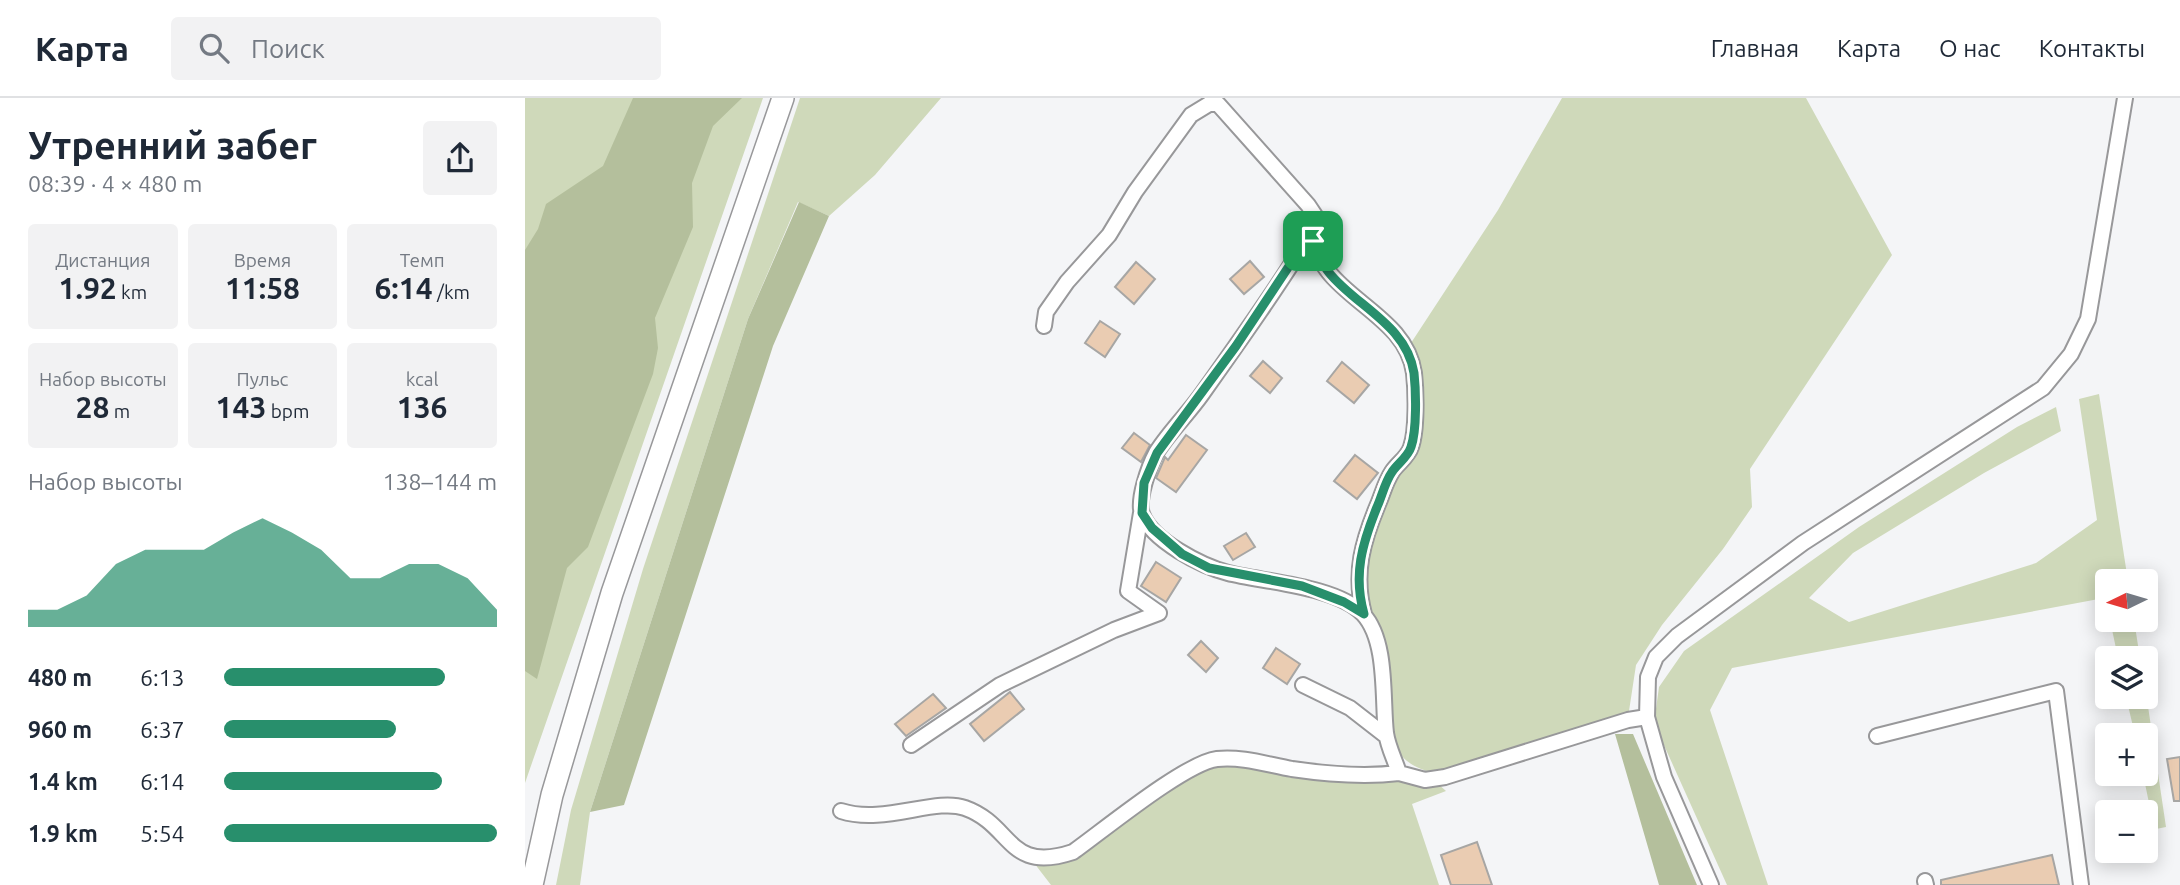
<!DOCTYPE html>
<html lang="ru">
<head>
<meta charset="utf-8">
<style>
  body { margin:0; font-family:Ubuntu,sans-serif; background:#f2f2f3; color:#1f2937; height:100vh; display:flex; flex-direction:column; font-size:26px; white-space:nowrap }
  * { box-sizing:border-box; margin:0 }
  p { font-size:23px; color:#747a83 }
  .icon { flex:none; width:38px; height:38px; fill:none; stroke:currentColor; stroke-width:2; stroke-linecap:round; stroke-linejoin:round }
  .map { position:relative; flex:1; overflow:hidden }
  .details { display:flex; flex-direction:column; background:#fff; width:525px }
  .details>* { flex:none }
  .needle { width:46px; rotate:265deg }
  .tools { position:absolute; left:1570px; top:471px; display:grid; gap:14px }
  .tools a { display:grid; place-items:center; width:63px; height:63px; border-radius:7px; background:#fff; box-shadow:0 4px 18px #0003; font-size:35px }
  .pin { position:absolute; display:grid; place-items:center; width:60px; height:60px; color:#fff; margin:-30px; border-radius:14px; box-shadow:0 4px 10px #0006 }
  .round { display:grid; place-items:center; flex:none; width:74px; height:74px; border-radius:7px; background:#f2f2f3 }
  .summary { display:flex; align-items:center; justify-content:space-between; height:119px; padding:0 28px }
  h1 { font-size:38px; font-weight:700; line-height:52px }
  .metrics { display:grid; grid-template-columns:repeat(3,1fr); gap:10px; height:119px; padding:7px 28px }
  .metrics div { display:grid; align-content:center; border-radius:7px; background:#f2f2f3; text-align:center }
  .metrics b { font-size:30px; font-weight:700 }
  .metrics small { font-size:19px; font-weight:400 }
  .metrics p { font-size:19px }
  .chart { height:196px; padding:14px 28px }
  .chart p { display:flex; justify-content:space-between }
  .chart svg { width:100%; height:126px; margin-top:7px; fill:#288f6c; opacity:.7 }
  ul { padding:0 28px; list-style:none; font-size:23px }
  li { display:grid; grid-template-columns:112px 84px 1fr; align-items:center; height:52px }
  li i { height:18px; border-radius:9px; background:#288f6c }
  header { display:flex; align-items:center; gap:42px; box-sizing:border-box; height:98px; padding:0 35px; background:#fff; border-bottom:2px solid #e0e1e3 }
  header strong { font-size:33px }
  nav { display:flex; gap:38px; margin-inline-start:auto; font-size:24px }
  .search { width:490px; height:63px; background:#f2f2f3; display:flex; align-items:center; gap:18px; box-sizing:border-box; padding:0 24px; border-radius:7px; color:#747a83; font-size:26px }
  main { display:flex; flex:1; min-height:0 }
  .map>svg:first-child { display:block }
  .green { fill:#cfd9ba }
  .forest { fill:#b4bf9c }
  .building { fill:#eaccb2; stroke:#a7a6a4; stroke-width:2 }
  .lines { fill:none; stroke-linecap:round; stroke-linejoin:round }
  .minor-casing { stroke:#98989a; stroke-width:18 }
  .highway-casing { stroke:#98989a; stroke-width:24 }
  .minor { stroke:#fff; stroke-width:14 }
  .highway { stroke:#fff; stroke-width:21 }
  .route-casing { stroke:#fff; stroke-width:14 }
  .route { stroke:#288f6c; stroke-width:9 }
</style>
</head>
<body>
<header>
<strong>Карта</strong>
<div class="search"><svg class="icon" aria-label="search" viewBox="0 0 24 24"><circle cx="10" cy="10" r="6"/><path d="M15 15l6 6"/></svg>Поиск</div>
<nav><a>Главная</a><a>Карта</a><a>О нас</a><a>Контакты</a></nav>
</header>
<main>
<section class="details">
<div class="summary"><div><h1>Утренний забег</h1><p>08:39 · 4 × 480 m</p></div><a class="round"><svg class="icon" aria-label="share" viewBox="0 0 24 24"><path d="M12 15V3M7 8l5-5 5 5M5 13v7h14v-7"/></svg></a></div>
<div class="metrics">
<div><p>Дистанция</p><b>1.92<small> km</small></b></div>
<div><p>Время</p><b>11:58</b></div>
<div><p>Темп</p><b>6:14<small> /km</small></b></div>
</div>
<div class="metrics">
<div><p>Набор высоты</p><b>28<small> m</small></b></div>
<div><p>Пульс</p><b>143<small> bpm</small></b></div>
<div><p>kcal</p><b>136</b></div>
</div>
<div class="chart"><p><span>Набор высоты</span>138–144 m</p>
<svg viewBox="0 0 160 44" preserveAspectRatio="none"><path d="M0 44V38L10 38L20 33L30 22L40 17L50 17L60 17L70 11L80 6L90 11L100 17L110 27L120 27L130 22L140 22L150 27L160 38V44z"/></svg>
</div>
<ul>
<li><b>480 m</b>6:13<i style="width:81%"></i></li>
<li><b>960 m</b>6:37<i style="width:63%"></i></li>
<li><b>1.4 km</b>6:14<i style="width:80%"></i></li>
<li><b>1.9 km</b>5:54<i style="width:100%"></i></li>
</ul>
</section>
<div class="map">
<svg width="1655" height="787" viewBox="0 0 1655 787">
  <rect width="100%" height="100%" fill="#f4f5f7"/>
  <path class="green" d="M0,0H238L0,685Z
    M275,0H416L350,77L304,118L273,104L223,221L65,714L55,787H31L46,712L118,471Z
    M1037,0H1281L1367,157L1225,371L1227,409L1198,451L1137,527L1111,567L1104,613L910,676C892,670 878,665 870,647L859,556L836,493L844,435L870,378L886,359L898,303L886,245L973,112Z
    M1574,296L1603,483H1582V510L1579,500L1207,570L1185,612L1243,787H1202L1129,625L1134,589L1159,553L1334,429L1492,329L1531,309L1536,333L1459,375L1328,455L1284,500L1324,524L1511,465L1572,422L1554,301Z
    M1585,522H1609L1615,560H1593Z
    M1621,595L1641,729L1621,733L1620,714H1597L1624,705L1618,676H1620V637H1610L1601,599L1620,598Z
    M682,665L856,679L877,684L912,685L921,693L887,706L914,787H526L506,761L535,762Z"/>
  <path class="forest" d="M108,0H217L188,28L167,85L168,129L130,220L133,250L128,276L63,449L42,470L12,581L0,573V152L13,131L21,106L78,68Z
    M274,104L304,118L248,248L99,707L65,714L223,221Z
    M1090,636H1108L1172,787H1134Z"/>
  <path class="building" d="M725,163L739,179L719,196L705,181Z
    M611,164L630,181L609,206L590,189Z
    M575,223L595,236L580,259L560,245Z
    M738,263L757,280L745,295L725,278Z
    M817,264L844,287L829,305L802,283Z
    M609,335L625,347L616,364L597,350Z
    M661,337L682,352L651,394L631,380L640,359L643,362Z
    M830,357L853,375L832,401L809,383Z
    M721,435L730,449L708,462L699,448Z
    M631,464L656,480L641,504L616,488Z
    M676,543L693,560L681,574L663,557Z
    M751,550L775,566L762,586L738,570Z
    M485,594L499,611L459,643L445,626Z
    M408,596L421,610L381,638L370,626Z
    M1655,659V703H1649L1642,661Z
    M952,744L967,787H926L916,757Z
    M1527,757L1534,787H1416V782Z"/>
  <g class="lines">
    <defs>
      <path id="minor" d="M788,132C789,198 880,210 889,275C891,293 892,332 886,349C883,359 872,366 867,374C861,383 858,394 854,404C838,442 828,475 839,516
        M519,228L521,214L542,184L584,137L610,94L666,17L684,6H693L783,107L791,119L790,129C755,186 716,241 677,296C663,316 644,334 631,355C624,368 612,402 617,416C627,443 677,468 703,475C739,484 812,488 838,516C863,543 857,601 861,635C863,649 870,662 874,675L900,682L920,679L1103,622L1122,619
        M778,587L825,610L861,638
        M1352,638L1531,593L1556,787
        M386,647L475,587L589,532L634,515L603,493L616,415
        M316,713C359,727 410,699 440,710C488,727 482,776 548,754C579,732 660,665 692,661C716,658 744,667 767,671C801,676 840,679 874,675
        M1400,783L1401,787
        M1186,787L1139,679L1122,619L1123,579L1131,559L1152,538L1278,445L1518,290L1546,256L1563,221L1600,0"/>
      <path id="highway" d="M7,787L27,697L87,495L258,0"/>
    </defs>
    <use href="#minor" class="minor-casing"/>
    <use href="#highway" class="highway-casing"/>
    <use href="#minor" class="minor"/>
    <use href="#highway" class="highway"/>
  </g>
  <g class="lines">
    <defs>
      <path id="route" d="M788,132C789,198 879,210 889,275C891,293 892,332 886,349C883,359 872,366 867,374C860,384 857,398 852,409C837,446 828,477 839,516L819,504L777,488L684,470L657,456L627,430L617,415L619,385L632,355L711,248Z"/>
    </defs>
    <use href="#route" class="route-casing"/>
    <use href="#route" class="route"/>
  </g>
</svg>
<div class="tools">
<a><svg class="needle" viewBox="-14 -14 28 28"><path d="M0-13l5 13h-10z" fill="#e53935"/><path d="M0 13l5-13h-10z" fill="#747a83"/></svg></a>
<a><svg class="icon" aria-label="layers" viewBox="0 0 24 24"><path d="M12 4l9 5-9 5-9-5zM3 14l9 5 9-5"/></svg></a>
<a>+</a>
<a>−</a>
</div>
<div class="pin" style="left:788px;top:143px;background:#1e9e55"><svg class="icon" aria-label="arrive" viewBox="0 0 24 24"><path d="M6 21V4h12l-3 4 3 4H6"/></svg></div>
</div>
</main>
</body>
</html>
